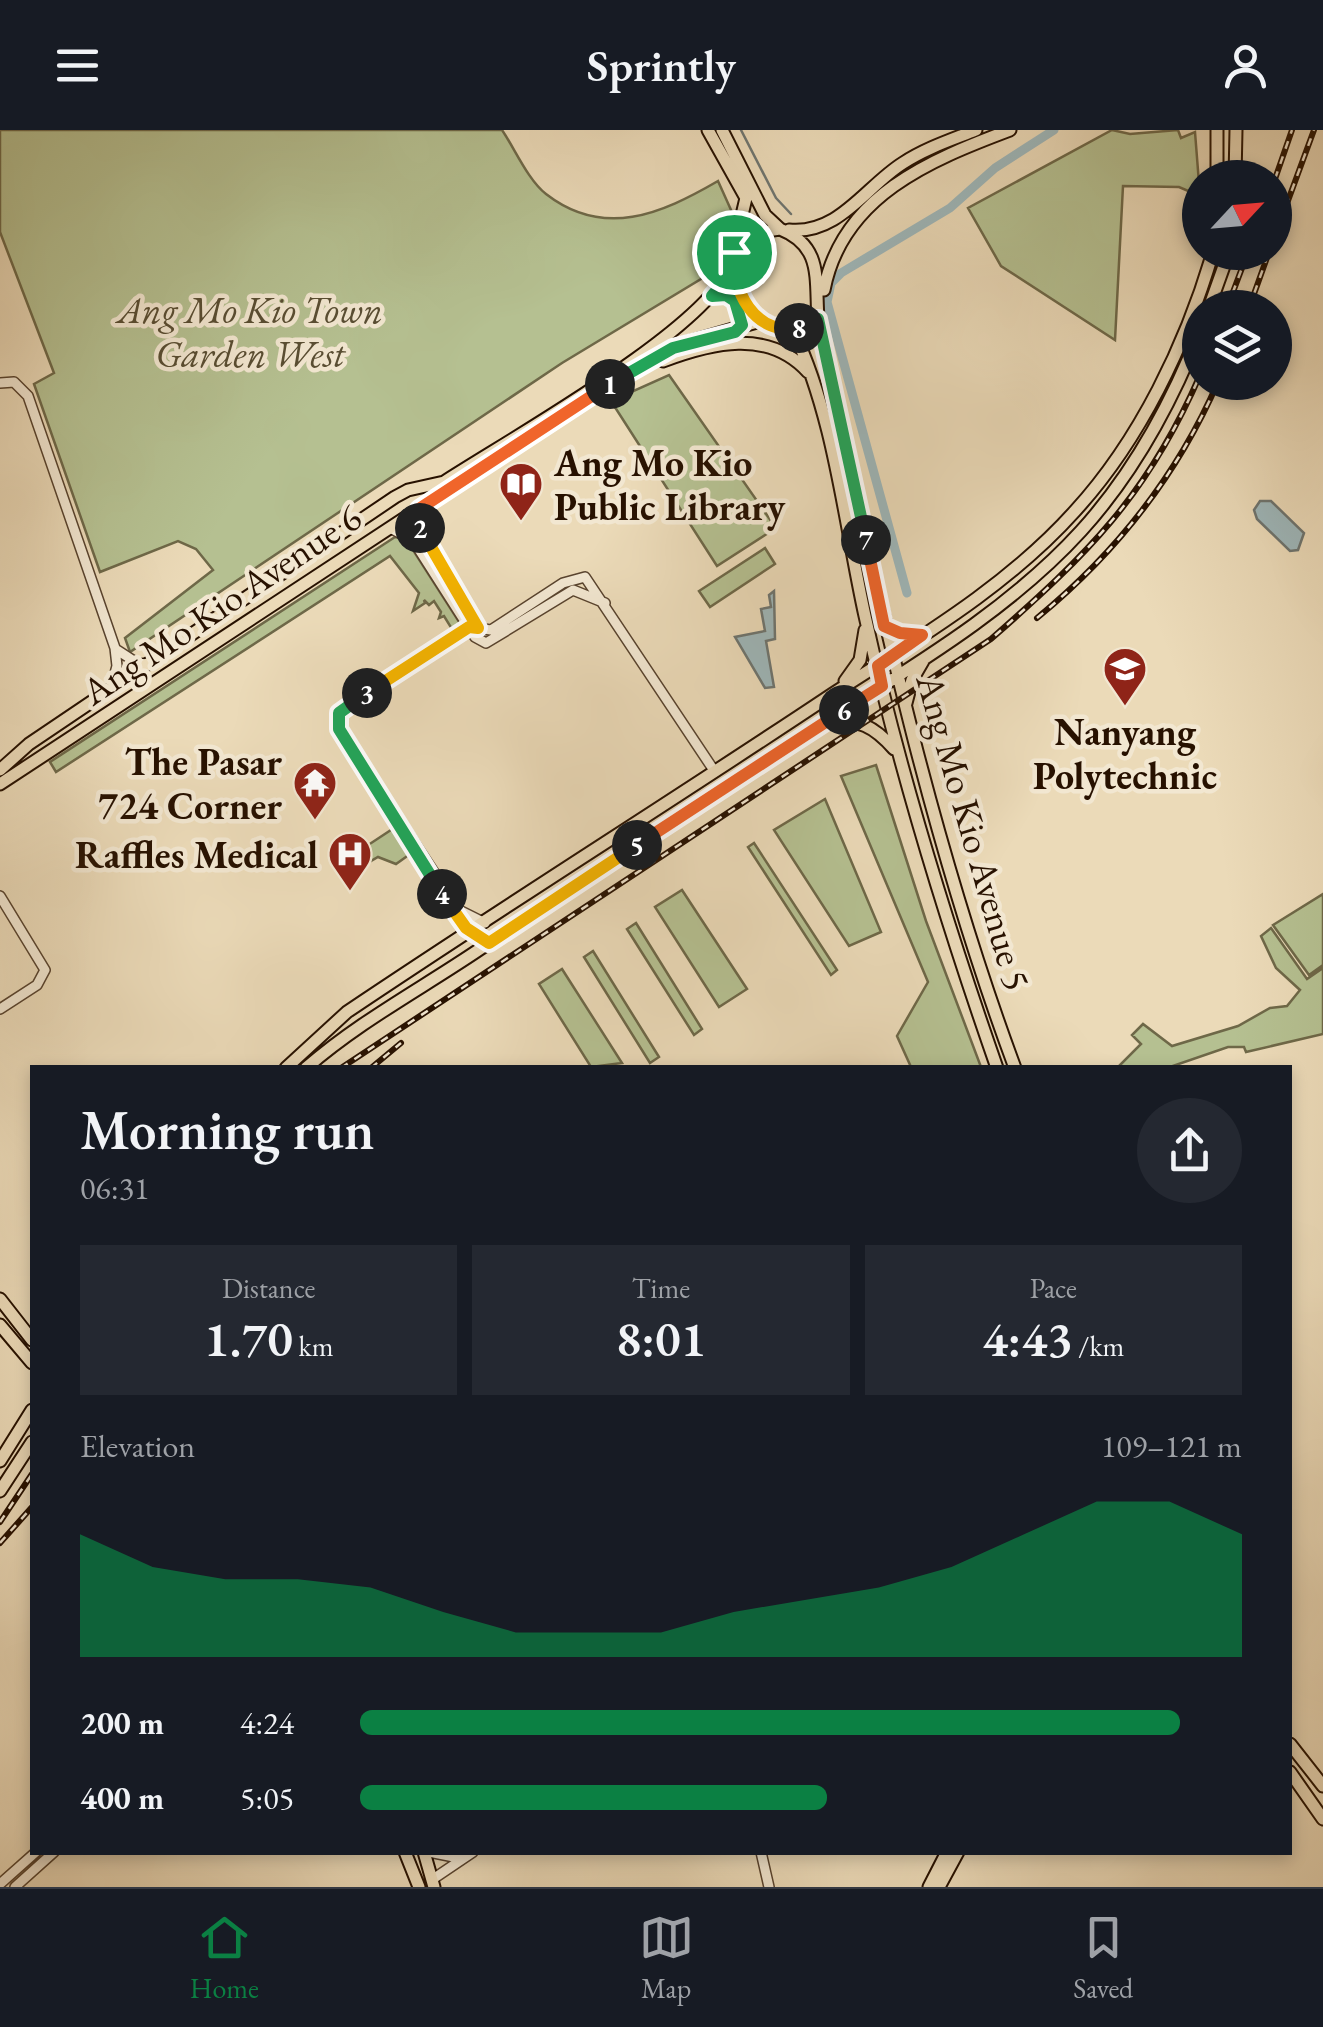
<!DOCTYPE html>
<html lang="en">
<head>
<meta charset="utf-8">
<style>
  body { margin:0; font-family:"EB Garamond",serif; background:#242831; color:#f1f3f6; height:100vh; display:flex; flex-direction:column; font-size:38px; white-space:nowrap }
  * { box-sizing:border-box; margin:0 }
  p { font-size:32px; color:#9ea1a6 }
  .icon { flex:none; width:55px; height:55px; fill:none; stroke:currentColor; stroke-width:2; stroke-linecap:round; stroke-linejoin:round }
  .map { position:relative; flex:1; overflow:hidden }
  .sheet { position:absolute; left:30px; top:935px; width:1262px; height:790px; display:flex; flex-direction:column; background:#171b24; border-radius:0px; box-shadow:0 5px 15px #0003 }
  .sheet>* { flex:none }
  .needle { width:65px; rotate:64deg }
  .buttons { position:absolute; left:1182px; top:30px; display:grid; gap:20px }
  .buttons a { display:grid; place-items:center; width:110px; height:110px; border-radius:50%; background:#171b24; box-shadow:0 5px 15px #0003; font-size:50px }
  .pin { position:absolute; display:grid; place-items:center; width:85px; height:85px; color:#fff; margin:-42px; border:5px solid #fff; border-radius:50%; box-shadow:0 2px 10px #0007 }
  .km { position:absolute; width:50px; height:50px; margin:-25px; border-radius:50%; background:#222; color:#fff; font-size:28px; line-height:50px; text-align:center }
  .round { display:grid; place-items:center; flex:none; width:105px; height:105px; border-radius:52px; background:#242831 }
  .summary { display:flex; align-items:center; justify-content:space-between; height:170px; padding:0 50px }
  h1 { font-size:55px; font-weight:600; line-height:75px }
  .metrics { display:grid; grid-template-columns:repeat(3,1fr); gap:15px; height:170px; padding:10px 50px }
  .metrics div { display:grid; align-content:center; border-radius:0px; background:#242831; text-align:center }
  .metrics b { font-size:50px; font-weight:600 }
  .metrics small { font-size:28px; font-weight:400 }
  .metrics p { font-size:28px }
  .chart { height:280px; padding:20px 50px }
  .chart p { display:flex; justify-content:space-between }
  .chart svg { width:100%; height:180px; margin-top:10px; fill:#0b8043; opacity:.7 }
  ul { padding:0 50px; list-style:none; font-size:32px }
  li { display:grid; grid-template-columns:160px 120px 1fr; align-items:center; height:75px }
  li i { height:25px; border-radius:12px; background:#0b8043 }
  header { display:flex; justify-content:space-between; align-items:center; height:130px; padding:0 50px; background:#171b24; font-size:45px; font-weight:600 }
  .dock { display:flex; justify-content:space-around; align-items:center; height:140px; border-top:2px solid #363941; background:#171b24; font-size:28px; color:#9ea1a6 }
  .dock a { display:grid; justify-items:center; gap:5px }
  .dock .active { color:#0b8043 }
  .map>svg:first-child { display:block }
  .green { fill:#b5c091; stroke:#6e6848; stroke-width:2.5 }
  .water { fill:#9eb7ba; stroke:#6e7570; stroke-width:2.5 }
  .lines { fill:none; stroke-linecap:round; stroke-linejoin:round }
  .stream { stroke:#6e7570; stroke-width:2.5 }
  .canal { stroke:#9eb7ba; stroke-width:9 }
  .minor-casing { stroke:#58432e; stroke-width:12 }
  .major-casing { stroke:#271100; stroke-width:15 }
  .minor { stroke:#f2e7d1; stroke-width:9 }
  .major { stroke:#ebdab8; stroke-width:11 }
  .rail-casing { stroke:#271100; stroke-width:6 }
  .rail { stroke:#f2e7d1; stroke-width:2.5; stroke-dasharray:8; stroke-linecap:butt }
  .split-1-casing { stroke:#fff; stroke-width:20 }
  .split-2-casing { stroke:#fff; stroke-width:20 }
  .split-3-casing { stroke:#fff; stroke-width:20 }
  .split-4-casing { stroke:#fff; stroke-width:20 }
  .split-5-casing { stroke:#fff; stroke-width:20 }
  .split-6-casing { stroke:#fff; stroke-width:20 }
  .split-7-casing { stroke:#fff; stroke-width:20 }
  .split-8-casing { stroke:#fff; stroke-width:20 }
  .split-9-casing { stroke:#fff; stroke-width:20 }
  .split-1 { stroke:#22a559; stroke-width:12 }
  .split-2 { stroke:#f0652b; stroke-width:12 }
  .split-3 { stroke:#f5b400; stroke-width:12 }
  .split-4 { stroke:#22a559; stroke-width:12 }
  .split-5 { stroke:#f5b400; stroke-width:12 }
  .split-6 { stroke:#f0652b; stroke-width:12 }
  .split-7 { stroke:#f0652b; stroke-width:12 }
  .split-8 { stroke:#22a559; stroke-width:12 }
  .split-9 { stroke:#f5b400; stroke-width:12 }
  .labels { text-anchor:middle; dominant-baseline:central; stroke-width:9; stroke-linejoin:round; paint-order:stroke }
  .park-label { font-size:38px; font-style:italic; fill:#594e33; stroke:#f2e7d1 }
  .poi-label { font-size:38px; font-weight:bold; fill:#271100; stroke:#f2e7d1; text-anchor:end }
  .street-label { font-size:38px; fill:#271100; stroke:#f2e7d1 }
</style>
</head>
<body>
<header><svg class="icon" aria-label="menu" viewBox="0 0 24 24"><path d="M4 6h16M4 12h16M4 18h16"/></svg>Sprintly<svg class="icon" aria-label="person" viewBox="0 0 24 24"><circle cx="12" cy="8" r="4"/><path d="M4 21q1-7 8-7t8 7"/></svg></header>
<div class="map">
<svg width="1323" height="1757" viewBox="0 0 1323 1757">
  <rect width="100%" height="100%" fill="#ebdab8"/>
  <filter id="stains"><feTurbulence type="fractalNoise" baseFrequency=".002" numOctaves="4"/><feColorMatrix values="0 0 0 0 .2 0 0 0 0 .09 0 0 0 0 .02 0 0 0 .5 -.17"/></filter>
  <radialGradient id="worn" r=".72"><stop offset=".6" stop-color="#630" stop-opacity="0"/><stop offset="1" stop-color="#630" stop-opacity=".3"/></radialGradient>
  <path class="green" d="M0,0H502C515,19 528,50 546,64C604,109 661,84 718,51L749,120L562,233L130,522L125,508L213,440L196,419L178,411L100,442L34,254L54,243L0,102Z
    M1112,0L1130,4L1178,0L1181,8L1195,2L1200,66L1179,57L1123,56L1115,210L1001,136L968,78Z
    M669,245L776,398L717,436L611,271Z
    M395,407L406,409L463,498L455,504L444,486L439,488L441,482L434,471L429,475L424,470L425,473L413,481L419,463L390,426L56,642L50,632Z
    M765,418L775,434L710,477L699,461Z
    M876,635L926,791L981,937H911L897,906L928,852L841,646Z
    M825,669L881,802L849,816L774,700Z
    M397,696L413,722L396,734L378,727L364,735L356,723Z
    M754,713L837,840L831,845L748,717Z
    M682,760L747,859L719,877L655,777Z
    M1323,764V835L1309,845L1273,795Z
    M636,793L702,899L694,905L627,799Z
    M1271,798L1307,849L1323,838V904L1246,922L1244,917H1228L1170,937H1118L1141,914L1132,905L1143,894L1172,916L1238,896L1270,878L1287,876L1300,860L1276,838L1261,806Z
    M593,821L659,927L650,933L584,827Z
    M562,839L622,933L591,937L539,854Z"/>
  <path class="water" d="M1260,371H1271L1304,403L1298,420L1290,421L1257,389L1254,380Z
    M774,461L775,509L766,511L774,557L765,558L735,507L765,501L761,479L771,477L769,465Z"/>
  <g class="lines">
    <path class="stream" d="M741,0L776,68L791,84
      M866,126H871"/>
    <path class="canal" d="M907,463L827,172L831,153L841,143L950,78L995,38L1054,0"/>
    <defs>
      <path id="minor" d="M0,253L14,252L28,266L115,518L117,536L111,558
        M419,379L422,403L478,498
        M390,398L413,410L475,507L486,513L573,460L605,473
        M117,520L137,533L147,534
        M0,766L45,840L37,855L0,879
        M451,779L470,803L489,813
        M485,793L459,780L339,599L336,590L343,577L469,497L491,500L563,453L585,447L715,642
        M429,1722L459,1728
        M761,1722L769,1757
        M433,1749L473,1722
        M0,1754L36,1722
        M15,1757L54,1722"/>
      <path id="major" d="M708,0L746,68L734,119
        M722,0L765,85L780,99
        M1217,48V0
        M1235,48L1236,0
        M789,100C839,105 866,56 903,33C926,18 951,10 976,0
        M824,160C842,66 930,30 1010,0
        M712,166C731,162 739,173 743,190L735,201
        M1209,178L1229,122
        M818,189C751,229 684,109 780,99C823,116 815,149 818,188C820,215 829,243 835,270C885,496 934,720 1015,938
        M793,200C835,289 844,391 865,486C899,640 945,789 997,938
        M663,231C711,213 768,198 808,242
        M884,495L900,503L923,505
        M845,551L860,530L865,500
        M906,573L912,550L923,531
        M828,591C859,589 874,596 894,619
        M0,640L29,614L395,367L408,360L444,352C510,309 704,201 730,137
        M0,654L621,246L685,213L764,190
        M286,938L347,882C506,775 669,673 828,567C914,511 1006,458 1075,381C1140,310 1186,214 1213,122
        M306,938C360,891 421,859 480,819C596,743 710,665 827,591C915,535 1010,479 1081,401C1132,345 1172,272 1200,201
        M0,1169L32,1210
        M0,1195L32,1233
        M0,1331L32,1280
        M0,1361L32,1312
        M1290,1614L1323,1656
        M1290,1642L1323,1689
        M405,1722L419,1757
        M424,1722L434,1757
        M929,1757L947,1722
        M939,1757L958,1722"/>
    </defs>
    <use href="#minor" class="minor-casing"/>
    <use href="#major" class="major-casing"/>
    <use href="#minor" class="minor"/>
    <use href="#major" class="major"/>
    <defs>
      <path id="rail" d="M1275,49L1292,0
        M1275,106L1314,0
        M1227,178L1248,122
        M1249,178L1269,122
        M1037,488C1115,424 1177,346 1218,252
        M341,938L991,509C1087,425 1148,365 1200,245
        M371,938L401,913
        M0,1392L32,1344
        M0,1413L32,1377"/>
    </defs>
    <use href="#rail" class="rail-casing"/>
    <use href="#rail" class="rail"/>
  </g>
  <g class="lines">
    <defs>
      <path id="split-1" d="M610,254L673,218L735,202L742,195L735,171L726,165L712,166L724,152L734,122"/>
      <path id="split-2" d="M420,398L419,379L610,254"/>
      <path id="split-3" d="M367,563L469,497L478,498L420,398"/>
      <path id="split-4" d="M367,563L339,583V599L442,764"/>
      <path id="split-5" d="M442,764L466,798L489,813L637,715"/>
      <path id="split-6" d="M637,715L844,580"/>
      <path id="split-7" d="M844,580L882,556L878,536L922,505L900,503L884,496L866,410"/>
      <path id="split-8" d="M799,198L818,189L866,410"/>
      <path id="split-9" d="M734,122C731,160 754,206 799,198"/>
    </defs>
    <use href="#split-1" class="split-1-casing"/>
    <use href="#split-2" class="split-2-casing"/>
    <use href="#split-3" class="split-3-casing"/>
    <use href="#split-4" class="split-4-casing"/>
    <use href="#split-5" class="split-5-casing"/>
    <use href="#split-6" class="split-6-casing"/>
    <use href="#split-7" class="split-7-casing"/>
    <use href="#split-8" class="split-8-casing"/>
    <use href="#split-9" class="split-9-casing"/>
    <use href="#split-1" class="split-1"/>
    <use href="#split-2" class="split-2"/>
    <use href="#split-3" class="split-3"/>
    <use href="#split-4" class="split-4"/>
    <use href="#split-5" class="split-5"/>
    <use href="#split-6" class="split-6"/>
    <use href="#split-7" class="split-7"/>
    <use href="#split-8" class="split-8"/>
    <use href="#split-9" class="split-9"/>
  </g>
  <defs>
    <symbol id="library-pin" viewBox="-11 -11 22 30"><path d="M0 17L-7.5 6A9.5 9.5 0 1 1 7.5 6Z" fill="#8f2418" stroke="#f2e7d1"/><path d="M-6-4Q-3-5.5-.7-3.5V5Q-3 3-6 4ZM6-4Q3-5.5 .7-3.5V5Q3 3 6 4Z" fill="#fff"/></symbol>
    <symbol id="university-pin" viewBox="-11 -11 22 30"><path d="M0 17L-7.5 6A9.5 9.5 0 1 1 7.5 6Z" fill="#8f2418" stroke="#f2e7d1"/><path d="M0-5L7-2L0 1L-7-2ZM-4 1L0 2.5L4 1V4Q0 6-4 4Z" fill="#fff"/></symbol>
    <symbol id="temple-pin" viewBox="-11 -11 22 30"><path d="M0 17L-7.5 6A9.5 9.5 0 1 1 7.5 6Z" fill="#8f2418" stroke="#f2e7d1"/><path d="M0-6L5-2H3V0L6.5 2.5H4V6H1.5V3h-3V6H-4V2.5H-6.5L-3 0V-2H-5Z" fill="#fff"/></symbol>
    <symbol id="hospital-pin" viewBox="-11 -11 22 30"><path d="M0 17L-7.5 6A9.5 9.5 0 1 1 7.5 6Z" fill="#8f2418" stroke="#f2e7d1"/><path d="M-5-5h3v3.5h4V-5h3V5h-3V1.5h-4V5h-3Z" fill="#fff"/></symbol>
  </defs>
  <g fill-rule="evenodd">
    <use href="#library-pin" x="496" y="329" width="50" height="68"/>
    <use href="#university-pin" x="1100" y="514" width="50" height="68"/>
    <use href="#temple-pin" x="290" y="628" width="50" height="68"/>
    <use href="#hospital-pin" x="325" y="699" width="50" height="68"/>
  </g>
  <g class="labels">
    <g class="park-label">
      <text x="250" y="179">Ang Mo Kio Town<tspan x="250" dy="44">Garden West</tspan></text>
    </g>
    <g class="poi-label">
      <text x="554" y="332" text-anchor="start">Ang Mo Kio<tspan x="554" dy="44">Public Library</tspan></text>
      <text x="1125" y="601" text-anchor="middle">Nanyang<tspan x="1125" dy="44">Polytechnic</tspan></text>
      <text x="282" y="631">The Pasar<tspan x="282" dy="44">724 Corner</tspan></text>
      <text x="318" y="724">Raffles Medical</text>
    </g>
    <g class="street-label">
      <text transform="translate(221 474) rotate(-34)">Ang Mo Kio Avenue 6</text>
      <text transform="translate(974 702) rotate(74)">Ang Mo Kio Avenue 5</text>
    </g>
  </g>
  <rect width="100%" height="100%" filter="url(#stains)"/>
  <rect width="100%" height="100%" fill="url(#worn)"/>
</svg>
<div class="buttons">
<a><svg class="needle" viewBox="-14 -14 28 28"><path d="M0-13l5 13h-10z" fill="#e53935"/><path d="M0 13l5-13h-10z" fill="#9ea1a6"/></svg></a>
<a><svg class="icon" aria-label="layers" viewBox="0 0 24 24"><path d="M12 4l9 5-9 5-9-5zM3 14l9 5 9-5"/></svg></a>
</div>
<div class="pin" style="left:734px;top:122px;background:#1e9e55"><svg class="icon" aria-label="arrive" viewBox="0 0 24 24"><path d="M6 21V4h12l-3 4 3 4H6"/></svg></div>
<b class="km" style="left:610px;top:254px">1</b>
<b class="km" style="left:420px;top:398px">2</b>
<b class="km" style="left:367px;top:563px">3</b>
<b class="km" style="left:442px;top:764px">4</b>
<b class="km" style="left:637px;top:715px">5</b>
<b class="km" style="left:844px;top:580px">6</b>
<b class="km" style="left:866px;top:410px">7</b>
<b class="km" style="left:799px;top:198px">8</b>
<section class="sheet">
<div class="summary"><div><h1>Morning run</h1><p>06:31</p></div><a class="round"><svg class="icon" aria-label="share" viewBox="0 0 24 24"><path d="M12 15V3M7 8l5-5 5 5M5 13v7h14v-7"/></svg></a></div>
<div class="metrics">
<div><p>Distance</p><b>1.70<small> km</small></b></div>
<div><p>Time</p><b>8:01</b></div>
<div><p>Pace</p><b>4:43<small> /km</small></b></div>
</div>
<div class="chart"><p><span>Elevation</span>109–121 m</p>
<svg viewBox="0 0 160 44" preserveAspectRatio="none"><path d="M0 44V14L10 22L20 25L30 25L40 27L50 33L60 38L70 38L80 38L90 33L100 30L110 27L120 22L130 14L140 6L150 6L160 14V44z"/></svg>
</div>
<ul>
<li><b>200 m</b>4:24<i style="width:93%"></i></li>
<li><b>400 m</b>5:05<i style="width:53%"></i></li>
</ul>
</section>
</div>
<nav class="dock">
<a class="active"><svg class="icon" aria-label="home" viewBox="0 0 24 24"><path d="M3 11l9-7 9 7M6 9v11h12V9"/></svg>Home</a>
<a><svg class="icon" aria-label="map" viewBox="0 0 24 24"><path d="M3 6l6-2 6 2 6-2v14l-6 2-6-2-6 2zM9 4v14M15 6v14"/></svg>Map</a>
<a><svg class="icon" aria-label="saved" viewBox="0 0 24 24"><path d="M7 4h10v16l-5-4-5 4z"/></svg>Saved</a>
</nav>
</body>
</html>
